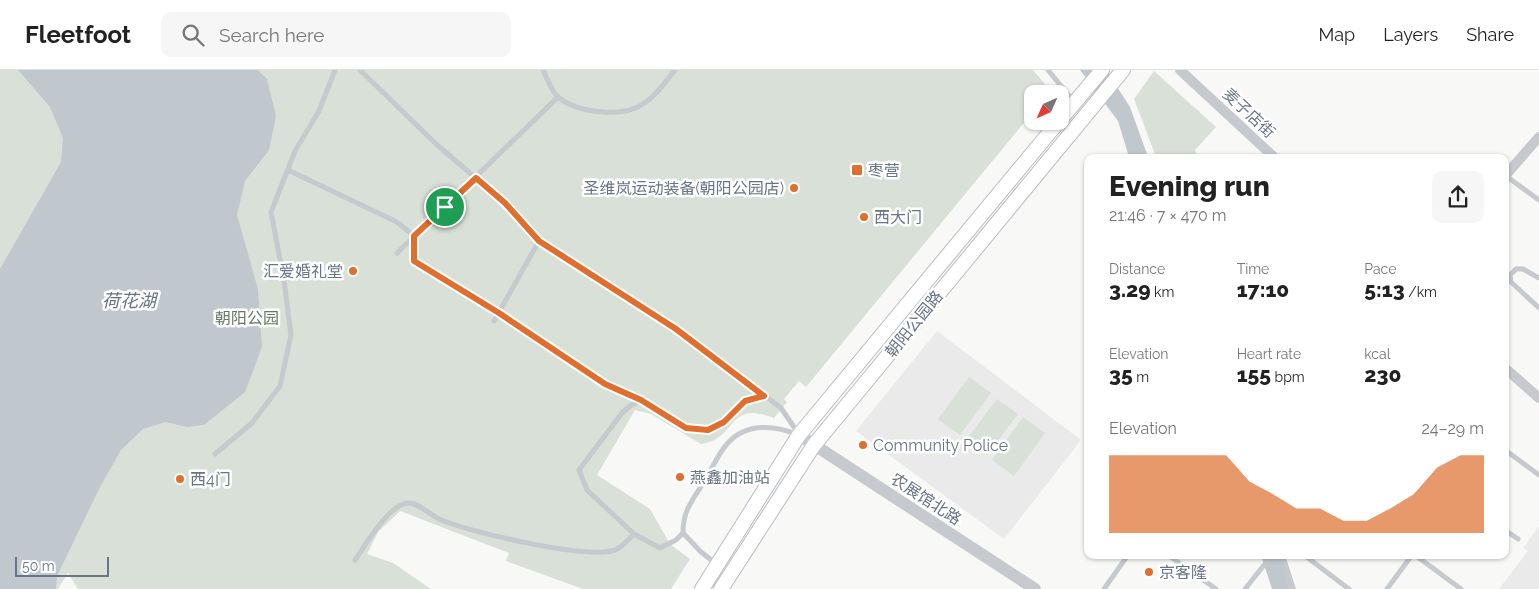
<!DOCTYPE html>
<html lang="en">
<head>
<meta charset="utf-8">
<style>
  body { margin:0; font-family:Raleway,"Noto Sans SC",sans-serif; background:#f6f6f6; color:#222; height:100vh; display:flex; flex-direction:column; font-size:19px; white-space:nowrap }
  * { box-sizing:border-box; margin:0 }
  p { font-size:16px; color:#767676 }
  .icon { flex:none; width:28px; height:28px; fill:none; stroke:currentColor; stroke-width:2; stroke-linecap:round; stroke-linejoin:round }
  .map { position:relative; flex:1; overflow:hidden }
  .drawer { position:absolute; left:1084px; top:84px; width:425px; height:405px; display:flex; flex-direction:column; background:#fff; border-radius:10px; box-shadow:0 1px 4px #0004 }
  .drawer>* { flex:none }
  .needle { width:32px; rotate:225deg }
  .controls { position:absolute; left:1024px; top:15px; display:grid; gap:10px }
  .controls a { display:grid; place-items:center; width:45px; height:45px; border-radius:10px; background:#fff; box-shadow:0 1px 4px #0004; font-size:25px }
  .scale { position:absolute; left:15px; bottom:12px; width:94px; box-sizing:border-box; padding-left:5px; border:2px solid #687586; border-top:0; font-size:14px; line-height:18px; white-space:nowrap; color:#687586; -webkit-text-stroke:4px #fff; paint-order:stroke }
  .pin { position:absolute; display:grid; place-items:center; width:42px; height:42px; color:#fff; margin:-21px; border:2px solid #fff; border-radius:50%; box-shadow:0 1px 5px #0007 }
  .round { display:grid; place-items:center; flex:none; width:52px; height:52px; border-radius:10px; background:#f6f6f6 }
  .overview { display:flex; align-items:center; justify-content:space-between; height:85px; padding:0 25px }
  h1 { font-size:28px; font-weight:800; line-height:38px }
  .figures { display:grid; grid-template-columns:repeat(3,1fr); gap:8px; height:85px; padding:5px 25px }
  .figures div { display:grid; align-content:center }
  .figures b { font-size:21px; font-weight:800 }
  .figures small { font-size:14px; font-weight:400 }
  .figures p { font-size:14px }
  .chart { height:140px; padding:10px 25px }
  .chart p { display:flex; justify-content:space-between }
  .chart svg { width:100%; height:90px; margin-top:5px; fill:#df6e2f; opacity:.7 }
  header { display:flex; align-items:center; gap:30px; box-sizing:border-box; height:70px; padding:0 25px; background:#fff; border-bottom:1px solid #e0e0e0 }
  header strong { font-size:24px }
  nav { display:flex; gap:28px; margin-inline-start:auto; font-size:18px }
  .search { width:350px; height:45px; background:#f6f6f6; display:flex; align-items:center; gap:12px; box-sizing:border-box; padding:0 18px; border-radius:10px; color:#767676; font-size:19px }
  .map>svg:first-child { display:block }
  .built { fill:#e9eae9 }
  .green { fill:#d9e0d7 }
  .water { fill:#c0c8cd }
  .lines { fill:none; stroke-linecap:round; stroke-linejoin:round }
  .secondary-casing { stroke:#b8bcc2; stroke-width:16 }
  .service { stroke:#c6c9cd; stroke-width:5 }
  .minor { stroke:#c6c9cd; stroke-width:10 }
  .tertiary { stroke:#c6c9cd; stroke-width:12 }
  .secondary { stroke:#fff; stroke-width:14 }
  .route-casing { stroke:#fff; stroke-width:10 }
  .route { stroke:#df6e2f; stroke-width:6 }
  .poi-dot { fill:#df6e2f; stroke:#fff; stroke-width:2 }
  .labels { text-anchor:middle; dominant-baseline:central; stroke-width:5; stroke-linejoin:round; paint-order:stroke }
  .street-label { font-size:16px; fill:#687586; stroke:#fff }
  .poi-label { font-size:16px; fill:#687586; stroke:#fff; text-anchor:start }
  .park-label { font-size:16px; fill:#657963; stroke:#fff }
  .water-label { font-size:18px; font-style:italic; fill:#647682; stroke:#fff }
</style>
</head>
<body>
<header>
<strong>Fleetfoot</strong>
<div class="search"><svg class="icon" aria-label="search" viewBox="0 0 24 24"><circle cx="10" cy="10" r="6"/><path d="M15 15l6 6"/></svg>Search here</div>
<nav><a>Map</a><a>Layers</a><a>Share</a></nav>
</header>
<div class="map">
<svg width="1539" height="519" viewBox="0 0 1539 519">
  <rect width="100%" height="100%" fill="#f8f9f6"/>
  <path class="built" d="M937,261L1081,370L1004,469L856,361Z
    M1539,456V519H1499L1528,481L1523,478Z"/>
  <path class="green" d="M0,0H1033L1051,21L1049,24H1032V43L806,317L799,311L784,329L787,332L774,348C726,329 738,369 701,374L651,344L635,340L597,405L650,439L670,474L690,489L671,519H583L506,491L509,483L400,441L378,462L367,484L393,493L431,519H78L68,503L58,519H0Z
    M1154,1L1216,57L1195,80L1198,87H1156L1134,29Z
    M969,307L991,323L960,365L938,349Z
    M997,329L1018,344L987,385L966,370Z
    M1023,347L1045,363L1014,406L992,390Z"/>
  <path class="water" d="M18,0H258L267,9L276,46L269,80L245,111L237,145L258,219L262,277L245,322L204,355L187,357L166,352L143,359L121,380L100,417L57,506L56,519H0V199L61,92L63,68L50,37Z
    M1080,0H1106L1130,37L1148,87H1129L1118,51Z
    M1261,485H1285L1296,519H1272Z"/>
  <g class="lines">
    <defs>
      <path id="secondary" d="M1060,50L1102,0
        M702,519L799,365L1059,51
        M721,519L814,375L1123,0"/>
    </defs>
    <use href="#secondary" class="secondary-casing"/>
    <path class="service" d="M360,0L436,74L505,133L539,171L676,259L781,338L798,363
      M543,0C547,8 552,22 558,27C577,43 623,48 643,34C656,26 665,12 675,0
      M1048,0L1074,32
      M288,100L397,152L414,166V191L499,243L605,314L641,330
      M1506,106L1539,130
      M397,183L558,27
      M1539,208L1523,199H1516L1510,205L1511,212L1539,238
      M494,251L539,171
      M1505,380L1539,405
      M215,384L252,353L280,316L291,265L284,210L271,142L295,81L319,41L335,0
      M1505,460L1518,469
      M634,464L587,420L579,400L622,343L630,336L641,330C665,345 699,375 726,350C743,334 740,332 764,326
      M1168,485L1216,519
      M1282,485L1292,519
      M1304,485L1349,519
      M1415,485L1461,519
      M355,490C365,476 390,433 408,433C419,433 429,444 439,449C465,461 594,492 617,479C623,476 629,469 634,464L660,478L676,470L683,463
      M715,493L701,482L683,463C683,439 693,430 705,410C712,399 718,384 727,374C746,352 775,355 799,365
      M1104,519L1128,485
      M1245,519L1272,485
      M1387,519L1412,485"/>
    <path class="minor" d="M1180,0L1275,88
      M1505,106L1539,67
      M1505,298L1539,328"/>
    <path class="tertiary" d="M799,365L1035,519"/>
    <use href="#secondary" class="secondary"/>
  </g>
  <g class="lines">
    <defs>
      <path id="route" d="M476,108L505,133L539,171L676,259L764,326L745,331L724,352L708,360L686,358L641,330L605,314L499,243L414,191V166Z"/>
    </defs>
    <use href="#route" class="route-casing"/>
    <use href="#route" class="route"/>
  </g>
  <g class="poi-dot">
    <rect x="851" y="94" width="12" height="12" rx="2.5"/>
    <circle cx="794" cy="118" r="5"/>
    <circle cx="864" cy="147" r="5"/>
    <circle cx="353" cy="201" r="5"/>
    <circle cx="863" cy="375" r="5"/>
    <circle cx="680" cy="407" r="5"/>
    <circle cx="180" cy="409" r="5"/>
    <circle cx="1149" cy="502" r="5"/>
  </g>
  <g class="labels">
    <g class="street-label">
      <text transform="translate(1249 43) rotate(43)">麦子店街</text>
      <text transform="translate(914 254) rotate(-51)">朝阳公园路</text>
      <text transform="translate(926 429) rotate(33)">农展馆北路</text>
    </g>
    <g class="poi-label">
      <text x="868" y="100">枣营</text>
      <text x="784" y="118" text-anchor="end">圣维岚运动装备(朝阳公园店)</text>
      <text x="874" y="147">西大门</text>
      <text x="343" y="201" text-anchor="end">汇爱婚礼堂</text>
      <text x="873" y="375">Community Police</text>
      <text x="690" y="407">燕鑫加油站</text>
      <text x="190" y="409">西4门</text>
      <text x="1159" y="502">京客隆</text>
    </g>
    <g class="park-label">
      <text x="247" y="248">朝阳公园</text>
    </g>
    <g class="water-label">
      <text x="129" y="230">荷花湖</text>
    </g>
  </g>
</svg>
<div class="controls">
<a><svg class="needle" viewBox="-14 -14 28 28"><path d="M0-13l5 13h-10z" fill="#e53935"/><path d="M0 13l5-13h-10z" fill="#767676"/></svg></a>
</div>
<div class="scale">50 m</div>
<div class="pin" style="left:445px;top:137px;background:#1e9e55"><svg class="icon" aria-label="arrive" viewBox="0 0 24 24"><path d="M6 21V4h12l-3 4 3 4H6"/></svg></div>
<section class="drawer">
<div class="overview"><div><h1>Evening run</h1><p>21:46 · 7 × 470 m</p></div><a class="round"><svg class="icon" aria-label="share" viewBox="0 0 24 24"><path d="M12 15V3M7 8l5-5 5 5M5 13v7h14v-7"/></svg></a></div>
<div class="figures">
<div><p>Distance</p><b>3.29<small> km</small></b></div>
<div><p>Time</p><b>17:10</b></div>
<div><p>Pace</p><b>5:13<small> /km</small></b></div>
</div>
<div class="figures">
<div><p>Elevation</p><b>35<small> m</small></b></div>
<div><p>Heart rate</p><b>155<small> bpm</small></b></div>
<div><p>kcal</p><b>230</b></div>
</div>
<div class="chart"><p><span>Elevation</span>24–29 m</p>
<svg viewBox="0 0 160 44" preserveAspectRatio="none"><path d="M0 44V6L10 6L20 6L30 6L40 6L50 6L60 19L70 25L80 32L90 32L100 38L110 38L120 32L130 25L140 12L150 6L160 6V44z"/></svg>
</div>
</section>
</div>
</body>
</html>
